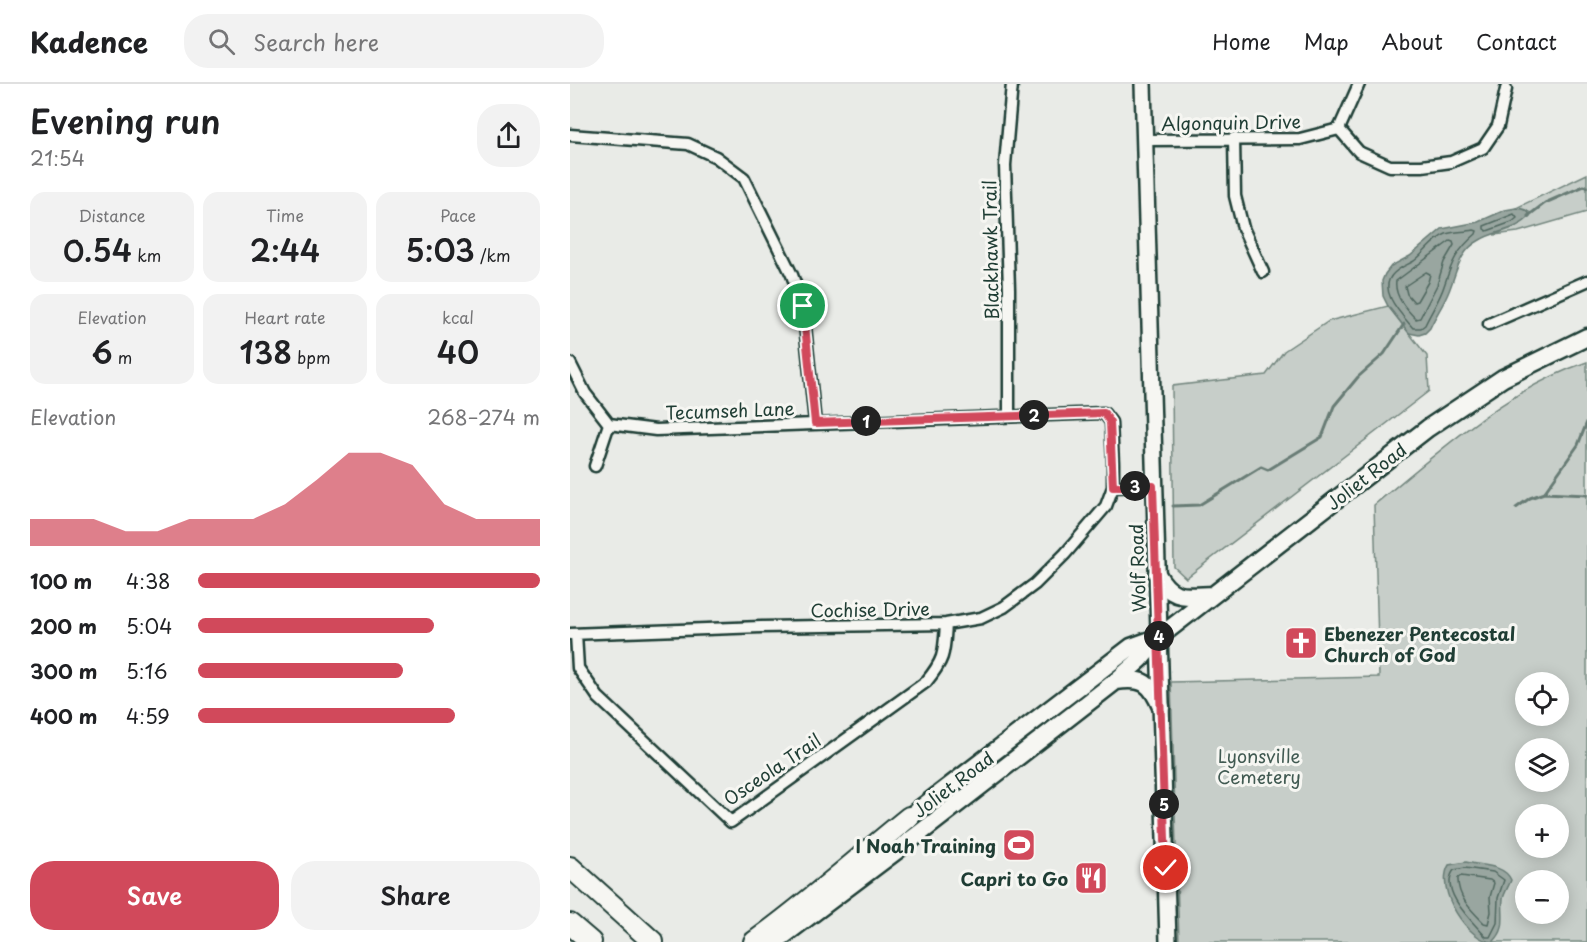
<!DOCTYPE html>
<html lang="en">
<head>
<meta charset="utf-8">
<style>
  body { margin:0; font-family:"Playpen Sans",sans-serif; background:#f2f2f2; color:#202124; height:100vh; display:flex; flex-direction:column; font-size:22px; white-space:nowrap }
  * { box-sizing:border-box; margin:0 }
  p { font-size:20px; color:#757577 }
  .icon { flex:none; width:33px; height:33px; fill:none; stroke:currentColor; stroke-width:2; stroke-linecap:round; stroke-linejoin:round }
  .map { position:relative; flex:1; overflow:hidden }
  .drawer { display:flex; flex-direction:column; background:#fff; width:570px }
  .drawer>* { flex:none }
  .tools { position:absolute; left:945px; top:588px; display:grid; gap:12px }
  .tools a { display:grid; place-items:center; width:54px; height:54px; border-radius:50%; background:#fff; box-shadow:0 3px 15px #0003; font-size:30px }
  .pin { position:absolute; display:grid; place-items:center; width:51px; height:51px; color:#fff; margin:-26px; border:3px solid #fff; border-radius:50%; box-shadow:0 2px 6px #0007 }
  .km { position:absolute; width:30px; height:30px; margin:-15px; border-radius:50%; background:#222; color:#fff; font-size:16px; line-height:30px; text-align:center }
  .round { display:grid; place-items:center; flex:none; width:63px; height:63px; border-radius:24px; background:#f2f2f2 }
  .summary { display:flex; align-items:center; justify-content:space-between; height:102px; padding:0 30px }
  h1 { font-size:33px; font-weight:600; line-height:45px }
  .stats { display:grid; grid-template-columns:repeat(3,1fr); gap:9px; height:102px; padding:6px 30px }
  .stats div { display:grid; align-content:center; border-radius:15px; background:#f2f2f2; text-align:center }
  .stats b { font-size:30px; font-weight:600 }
  .stats small { font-size:16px; font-weight:400 }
  .stats p { font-size:16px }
  .chart { height:168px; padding:12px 30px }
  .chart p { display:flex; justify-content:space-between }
  .chart svg { width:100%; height:108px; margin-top:6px; fill:#d1495b; opacity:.7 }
  .cta { display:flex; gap:12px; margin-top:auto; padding:12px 30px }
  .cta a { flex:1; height:69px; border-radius:24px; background:#d1495b; color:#fff; font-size:24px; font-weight:600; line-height:69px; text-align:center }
  .cta a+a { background:#f2f2f2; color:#202124 }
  ul { padding:0 30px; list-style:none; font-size:20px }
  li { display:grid; grid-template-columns:96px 72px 1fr; align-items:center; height:45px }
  li i { height:15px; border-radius:8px; background:#d1495b }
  header { display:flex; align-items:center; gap:36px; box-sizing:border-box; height:84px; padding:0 30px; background:#fff; border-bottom:2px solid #e0e0e0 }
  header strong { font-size:28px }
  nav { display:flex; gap:33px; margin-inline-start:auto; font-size:21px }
  .search { width:420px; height:54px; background:#f2f2f2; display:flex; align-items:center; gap:15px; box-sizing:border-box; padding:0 21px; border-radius:24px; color:#757577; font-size:22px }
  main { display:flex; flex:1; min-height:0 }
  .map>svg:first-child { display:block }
  .green { fill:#c7cec9; stroke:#73867e; stroke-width:1.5; fill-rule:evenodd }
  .water { fill:#99a6a0; stroke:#687c75; stroke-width:1.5 }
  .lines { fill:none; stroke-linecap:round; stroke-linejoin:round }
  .shore { stroke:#50675f; stroke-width:1.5 }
  .stream { stroke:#687c75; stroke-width:3 }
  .street-casing { stroke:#1f3d34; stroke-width:15 }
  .secondary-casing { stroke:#1f3d34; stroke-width:20 }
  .primary-casing { stroke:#1f3d34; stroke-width:21 }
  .highway-casing { stroke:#1f3d34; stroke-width:24 }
  .street { stroke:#f6f6f2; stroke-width:10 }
  .secondary { stroke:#f6f6f2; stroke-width:15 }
  .primary { stroke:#f6f6f2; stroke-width:16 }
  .highway { stroke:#f6f6f2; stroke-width:20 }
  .route-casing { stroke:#fff; stroke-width:12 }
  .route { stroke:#d1495b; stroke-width:8 }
  .labels { text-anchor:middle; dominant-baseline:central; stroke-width:6; stroke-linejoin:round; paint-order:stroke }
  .street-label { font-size:18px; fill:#1f3d34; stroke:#f6f6f2 }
  .poi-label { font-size:18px; font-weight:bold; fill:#1f3d34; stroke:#f6f6f2; text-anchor:end }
  .park-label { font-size:18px; fill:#415a52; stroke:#f6f6f2 }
</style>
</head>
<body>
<header>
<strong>Kadence</strong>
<div class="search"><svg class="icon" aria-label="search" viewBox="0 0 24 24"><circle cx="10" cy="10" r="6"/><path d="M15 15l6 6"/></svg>Search here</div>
<nav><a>Home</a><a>Map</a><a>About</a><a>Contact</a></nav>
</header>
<main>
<section class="drawer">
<div class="summary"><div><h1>Evening run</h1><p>21:54</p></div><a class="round"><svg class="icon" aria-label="share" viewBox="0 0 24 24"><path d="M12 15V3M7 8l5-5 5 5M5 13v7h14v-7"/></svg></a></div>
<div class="stats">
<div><p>Distance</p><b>0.54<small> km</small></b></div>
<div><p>Time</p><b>2:44</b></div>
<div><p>Pace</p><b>5:03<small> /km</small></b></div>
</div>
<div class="stats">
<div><p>Elevation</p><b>6<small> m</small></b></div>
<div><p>Heart rate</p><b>138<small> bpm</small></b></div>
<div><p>kcal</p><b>40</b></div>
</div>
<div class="chart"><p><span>Elevation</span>268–274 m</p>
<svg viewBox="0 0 160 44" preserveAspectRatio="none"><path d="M0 44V33L10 33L20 33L30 38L40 38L50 33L60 33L70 33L80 27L90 17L100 6L110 6L120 11L130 27L140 33L150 33L160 33V44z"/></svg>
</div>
<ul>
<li><b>100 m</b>4:38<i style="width:100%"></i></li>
<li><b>200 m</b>5:04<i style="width:69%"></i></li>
<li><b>300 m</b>5:16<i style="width:60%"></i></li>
<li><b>400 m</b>4:59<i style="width:75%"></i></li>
</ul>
<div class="cta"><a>Save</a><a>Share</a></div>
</section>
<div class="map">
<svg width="1017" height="858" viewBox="0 0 1017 858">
  <rect width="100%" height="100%" fill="#e9ebe7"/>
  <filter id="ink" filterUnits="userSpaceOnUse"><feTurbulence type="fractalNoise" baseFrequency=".0167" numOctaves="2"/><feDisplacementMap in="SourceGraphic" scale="12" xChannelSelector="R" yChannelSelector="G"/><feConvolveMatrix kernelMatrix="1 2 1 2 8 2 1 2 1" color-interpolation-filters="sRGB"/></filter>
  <g filter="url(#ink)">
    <path class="green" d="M1017,90V128L948,148L924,151L945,143L959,128L946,124Z
      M818,222L857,272L859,307L616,494L604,483L602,302L696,291L714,267L759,237Z
      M1017,278V858H609L601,598L809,593L804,421C870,367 935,306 1017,278ZM956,598H988V632H956ZM956,664H988V698H956ZM956,730H988V764H956ZM956,796H988V830H956Z"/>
    <path class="water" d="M946,124C953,125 958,125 960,132C947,147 926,146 910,156C889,167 887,187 879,207C874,220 866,231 860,244L855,249L849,251L839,249L818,222L813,212L812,197L815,190L821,182L840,172L872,145L908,138L935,126Z
      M896,778C911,782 934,780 941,796C939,802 934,809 933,815C931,831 938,844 923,858C899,858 864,806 879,781Z"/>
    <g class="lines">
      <path class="shore" d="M944,130L947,134L942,138L917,147L914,145V142Z
        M904,146L907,147L906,150C886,167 882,178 874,202C870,215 861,228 855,241L851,244H843C832,231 806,206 824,189C830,183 837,181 844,177C855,169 863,155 876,150C885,147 895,148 904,146Z
        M880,157L883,158L884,161L874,178L867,201L850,234L846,235C836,225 824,212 826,197Z
        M856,188L860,190L858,198L847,217L844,218L837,210L835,202Z
        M895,784L923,788L934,796L928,814L927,839L920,853H916C904,839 868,807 884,786Z
        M891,792L920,796L924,799L920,813L921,828L918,840L914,839C902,827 887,813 888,794Z"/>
      <path class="stream" d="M958,132L975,119L1014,102L1017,103
        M974,409L1008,361L1017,338
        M603,422L629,421L691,383L698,386L752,353L764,322L788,293L814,270L834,240
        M946,424L960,414L974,409L1017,411"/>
      <defs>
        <path id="street" d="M769,45L789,68L820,82H852L881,78L913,64L928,42L936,5
          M0,51L118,60L146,73L174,94L222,191L233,222L245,339
          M664,54L665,112L673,144L693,188
          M575,56L730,55L769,45L789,0
          M919,240L1017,197
          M0,279L15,309L39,340
          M439,332V205L435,81L442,0
          M25,382L39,340
          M543,403L583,402
          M0,550L191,543L376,540L411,534L434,523L465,500L495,470L536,422L543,403V379L541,338L534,329L86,346L39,340
          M6,550L8,584L28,613L161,738L356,598C375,575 374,569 376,540"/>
        <path id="secondary" d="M573,0L598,858"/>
        <path id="primary" d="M587,490C602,517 615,512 643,511
          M546,597C573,593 581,599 591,623
          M339,733L561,563L589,553
          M205,858L350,749L546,597L571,575L589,553L858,344L933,294L1017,253"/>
        <path id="highway" d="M0,783L83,858
          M0,840L21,858
          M184,858C238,819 287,775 339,733"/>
      </defs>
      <use href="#street" class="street-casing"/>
      <use href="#secondary" class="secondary-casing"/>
      <use href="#primary" class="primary-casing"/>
      <use href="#highway" class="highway-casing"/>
      <use href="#street" class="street"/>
      <use href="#secondary" class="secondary"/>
      <use href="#primary" class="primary"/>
      <use href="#highway" class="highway"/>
    </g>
  </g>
  <g class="lines" filter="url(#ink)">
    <defs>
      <path id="route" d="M233,222L245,339L534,329L540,338L543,403L583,402L596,784"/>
    </defs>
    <use href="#route" class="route-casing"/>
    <use href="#route" class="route"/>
  </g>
  <defs>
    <symbol id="church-square" viewBox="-11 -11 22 22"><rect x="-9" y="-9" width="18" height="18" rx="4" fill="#d1495b" stroke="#f6f6f2"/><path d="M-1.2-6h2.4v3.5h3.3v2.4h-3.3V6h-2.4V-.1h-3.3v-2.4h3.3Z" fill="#fff"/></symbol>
    <symbol id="stadium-square" viewBox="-11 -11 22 22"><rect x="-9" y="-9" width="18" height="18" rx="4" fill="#d1495b" stroke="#f6f6f2"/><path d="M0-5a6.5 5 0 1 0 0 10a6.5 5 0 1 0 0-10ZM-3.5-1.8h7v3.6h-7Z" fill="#fff"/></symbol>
    <symbol id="restaurant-square" viewBox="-11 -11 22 22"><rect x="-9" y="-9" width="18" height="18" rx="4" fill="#d1495b" stroke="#f6f6f2"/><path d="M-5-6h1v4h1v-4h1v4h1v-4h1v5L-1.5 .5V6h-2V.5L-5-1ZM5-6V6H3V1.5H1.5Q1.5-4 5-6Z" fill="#fff"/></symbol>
  </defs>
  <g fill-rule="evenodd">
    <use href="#church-square" x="712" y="540" width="38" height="38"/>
    <use href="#stadium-square" x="430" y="742" width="38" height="38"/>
    <use href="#restaurant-square" x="502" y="775" width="38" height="38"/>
  </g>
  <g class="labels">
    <g class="street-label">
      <text transform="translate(661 38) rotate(-1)">Algonquin Drive</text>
      <text transform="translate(420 166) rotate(-91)">Blackhawk Trail</text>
      <text transform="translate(160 326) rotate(-2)">Tecumseh Lane</text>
      <text transform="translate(796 392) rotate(-38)">Joliet Road</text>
      <text transform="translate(567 484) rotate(-92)">Wolf Road</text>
      <text transform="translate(300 525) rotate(-1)">Cochise Drive</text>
      <text transform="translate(202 685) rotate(-34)">Osceola Trail</text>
      <text transform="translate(383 700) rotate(-37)">Joliet Road</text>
    </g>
    <g class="poi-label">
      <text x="754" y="549" text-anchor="start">Ebenezer Pentecostal<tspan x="754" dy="21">Church of God</tspan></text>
      <text x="426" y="761">I Noah Training</text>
      <text x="498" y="794">Capri to Go</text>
    </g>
    <g class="park-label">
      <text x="689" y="671">Lyonsville<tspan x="689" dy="21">Cemetery</tspan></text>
    </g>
  </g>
</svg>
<div class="tools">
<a><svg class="icon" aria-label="locate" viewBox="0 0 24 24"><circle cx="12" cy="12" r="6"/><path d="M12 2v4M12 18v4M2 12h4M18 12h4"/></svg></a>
<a><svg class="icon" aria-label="layers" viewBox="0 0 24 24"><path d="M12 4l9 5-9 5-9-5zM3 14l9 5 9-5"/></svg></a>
<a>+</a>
<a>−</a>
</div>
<div class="pin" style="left:233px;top:222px;background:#1e9e55"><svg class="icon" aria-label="arrive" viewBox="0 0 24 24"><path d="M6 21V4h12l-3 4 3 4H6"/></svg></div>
<div class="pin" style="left:596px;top:784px;background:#d93025"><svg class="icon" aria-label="check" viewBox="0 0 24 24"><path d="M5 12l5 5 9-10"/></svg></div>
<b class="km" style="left:296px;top:337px">1</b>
<b class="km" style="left:464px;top:331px">2</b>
<b class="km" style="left:565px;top:402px">3</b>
<b class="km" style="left:589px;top:552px">4</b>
<b class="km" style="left:594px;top:720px">5</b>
</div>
</main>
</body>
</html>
